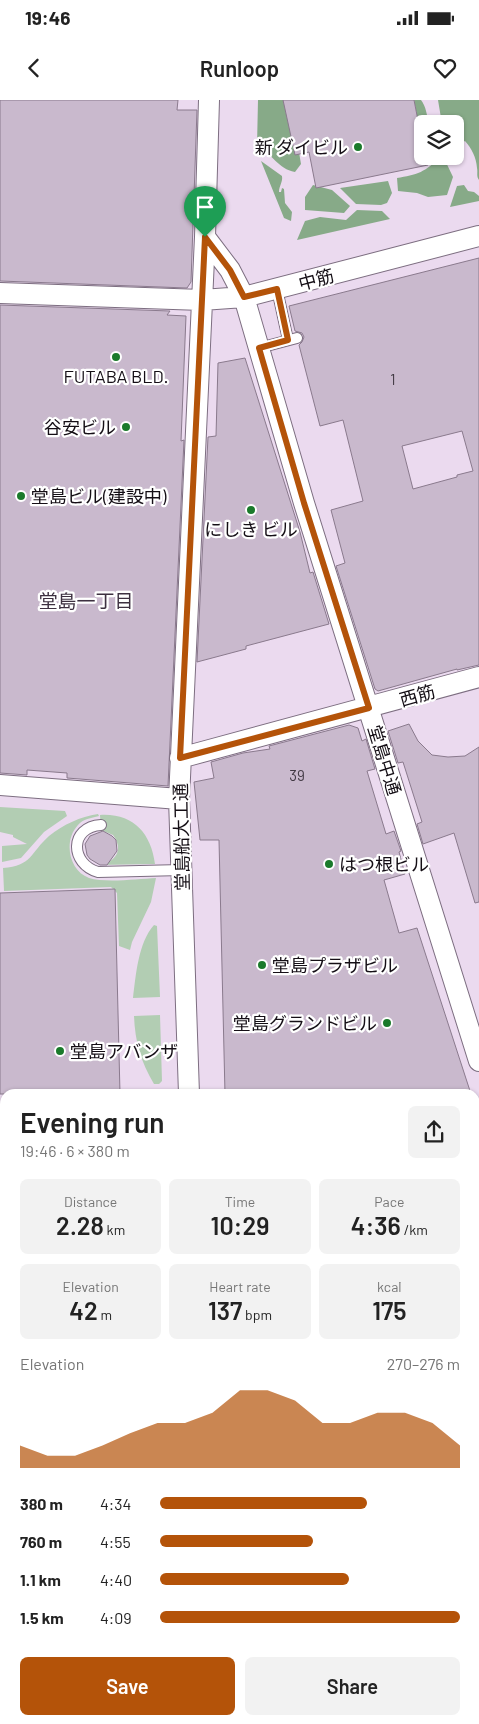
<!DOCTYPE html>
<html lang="en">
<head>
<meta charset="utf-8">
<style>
  body { margin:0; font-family:Barlow,"Noto Sans JP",sans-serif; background:#f2f2f2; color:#222; height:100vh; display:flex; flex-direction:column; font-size:19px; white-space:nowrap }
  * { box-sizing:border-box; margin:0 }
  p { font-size:16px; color:#767676 }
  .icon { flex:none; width:28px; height:28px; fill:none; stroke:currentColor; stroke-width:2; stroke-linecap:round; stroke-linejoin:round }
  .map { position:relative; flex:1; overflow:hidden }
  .details { position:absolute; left:0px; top:989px; width:480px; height:636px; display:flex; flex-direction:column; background:#fff; border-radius:15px 15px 0 0; box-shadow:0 1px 4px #0004 }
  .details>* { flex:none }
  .fabs { position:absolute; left:414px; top:15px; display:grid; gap:10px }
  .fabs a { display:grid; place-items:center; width:50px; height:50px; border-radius:8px; background:#fff; box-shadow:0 1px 4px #0004; font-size:25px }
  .pin { position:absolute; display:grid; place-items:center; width:42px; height:42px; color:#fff; margin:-51px -21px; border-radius:50% 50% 50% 0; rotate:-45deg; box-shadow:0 0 5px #0007 }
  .pin .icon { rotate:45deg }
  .round { display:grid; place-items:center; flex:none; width:52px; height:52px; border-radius:8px; background:#f2f2f2 }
  .overview { display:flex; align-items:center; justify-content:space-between; height:85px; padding:0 20px }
  h1 { font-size:28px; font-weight:600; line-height:38px }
  .metrics { display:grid; grid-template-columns:repeat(3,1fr); gap:8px; height:85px; padding:5px 20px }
  .metrics div { display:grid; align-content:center; border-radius:8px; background:#f2f2f2; text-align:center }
  .metrics b { font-size:25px; font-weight:600 }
  .metrics small { font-size:14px; font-weight:400 }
  .metrics p { font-size:14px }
  .chart { height:140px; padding:10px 20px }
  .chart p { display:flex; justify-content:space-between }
  .chart svg { width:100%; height:90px; margin-top:5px; fill:#b45309; opacity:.7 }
  .button { display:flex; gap:10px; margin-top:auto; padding:10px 20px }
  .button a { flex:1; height:58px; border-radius:8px; background:#b45309; color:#fff; font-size:20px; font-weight:600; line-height:58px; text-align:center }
  .button a+a { background:#f2f2f2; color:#222 }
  ul { padding:0 20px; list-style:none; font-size:16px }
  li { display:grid; grid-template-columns:80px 60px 1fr; align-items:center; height:38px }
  li i { height:12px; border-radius:6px; background:#b45309 }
  .status { display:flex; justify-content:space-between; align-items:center; height:35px; padding:0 25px; background:#fff; direction:ltr }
  .status svg { height:14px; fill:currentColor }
  header { display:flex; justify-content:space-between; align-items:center; height:65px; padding:0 20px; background:#fff; font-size:22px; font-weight:600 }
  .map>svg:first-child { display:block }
  .green { fill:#b2cdb3 }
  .forest { fill:#87aa88 }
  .building { fill:#c9b9cd; stroke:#8a7a8d; fill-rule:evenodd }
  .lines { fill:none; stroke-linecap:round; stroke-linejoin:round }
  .service-casing { stroke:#7d6e81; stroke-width:12 }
  .minor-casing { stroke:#7d6e81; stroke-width:22 }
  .primary-casing { stroke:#fff; stroke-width:30 }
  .service { stroke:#fff; stroke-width:10 }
  .minor { stroke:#fff; stroke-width:20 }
  .primary { stroke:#b8eebb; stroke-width:28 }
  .route-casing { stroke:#fff; stroke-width:10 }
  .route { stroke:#b45309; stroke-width:6 }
  .poi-dot { fill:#1a7a2b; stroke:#fff; stroke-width:2 }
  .labels { text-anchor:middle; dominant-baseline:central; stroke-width:4.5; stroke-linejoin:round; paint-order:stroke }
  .number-label { font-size:15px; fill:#413943 }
  .poi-label { font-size:18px; fill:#140e15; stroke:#fff; text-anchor:start }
  .street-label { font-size:18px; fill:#140e15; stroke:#fff }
  .neighbourhood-label { font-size:19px; fill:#3d3040; stroke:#fff }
</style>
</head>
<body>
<div class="status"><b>19:46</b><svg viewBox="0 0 49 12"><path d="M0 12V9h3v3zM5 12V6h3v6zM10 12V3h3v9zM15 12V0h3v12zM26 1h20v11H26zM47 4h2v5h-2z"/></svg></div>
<header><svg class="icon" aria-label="back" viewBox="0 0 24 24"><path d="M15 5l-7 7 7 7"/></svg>Runloop<svg class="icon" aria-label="heart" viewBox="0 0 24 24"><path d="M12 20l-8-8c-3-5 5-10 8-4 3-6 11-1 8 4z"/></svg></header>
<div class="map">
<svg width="479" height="1624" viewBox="0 0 479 1624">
  <rect width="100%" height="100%" fill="#ebdaef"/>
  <path class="green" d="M0,707L65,711L67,716L44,732L21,758L2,762V746L27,744L13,737V735L0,732Z
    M98,714L99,716C91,718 83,719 78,725C63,741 69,771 89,778C105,783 138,779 156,778L151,802L132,842L130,850L119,846L117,793L111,787L4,791L3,768C32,766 30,753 49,736C64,724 80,717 98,714Z
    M100,715C133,713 151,733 155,764L99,765C116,762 124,750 113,735L101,730Z
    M154,825L157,826L160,897L133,898C136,875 138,843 154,825Z
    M160,915L162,981L159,984H154C141,962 135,942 134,916Z"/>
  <path class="forest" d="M258,0H290L301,64L295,72C278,69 273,54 257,46Z
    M414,0H421C426,6 427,16 429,24H422V43Z
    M438,0H479V80C476,76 478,73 477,68C476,57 472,49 465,41L463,42L455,39V24H442Z
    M440,56H443L453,77L447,95L428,97L417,93L398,91L397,78C416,75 427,72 440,56Z
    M261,61L282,76C283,82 279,86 279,92H281L282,88L284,89L285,103L292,112L291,121L284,118Z
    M388,81L392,93L387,103L381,105L356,104L340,88Z
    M313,85L332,90L350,106L344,113L305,110V97Z
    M464,85L468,91L474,92L479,96V101L450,107L457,86Z
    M357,110L382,111L390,119L297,140L305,121L320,117L346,120Z"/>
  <path class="building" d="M0,0H178L177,10H197L191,182L187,188L0,181Z
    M283,0H414L422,41V56H426L428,65L316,88L309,52L295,55Z
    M479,158V565L457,570V569L378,591L375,589L336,466L345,463L331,410L363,401L343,320L320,326L299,245L302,242L304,237L302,233L295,231L289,206ZM462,331L473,371L457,375V377L413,389L402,346Z
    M0,205L170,211L167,215L186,216L181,341L184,340L168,686L67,678V673L27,670V675L0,673Z
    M245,258L300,432L310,473L313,472L329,524L246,546V549L197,562L208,337L216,336L218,263Z
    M409,624L418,641L432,655L448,657L465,656L479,647V802L475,803L454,733L423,744L417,724L422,722L403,662L398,663L388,631Z
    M349,625L358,628L362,641L366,639L375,669L367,671L386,734L394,731L401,751L399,752L405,774L384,780L399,833L417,828L471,994H225L219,740H200L194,682L214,678L211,662L243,653L270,649L269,646Z
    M103,731L112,736L116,740L117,751L107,765H100L90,759L87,755L85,744L90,736Z
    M115,789L120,994H0V793Z"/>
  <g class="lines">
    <defs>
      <path id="service" d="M277,189L288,240
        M259,248L297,238
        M101,725C69,727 70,764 98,772L182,770"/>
      <path id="minor" d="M205,137L230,170L244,197L304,403L479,961
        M0,193L202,200L244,197L479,136
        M180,658L479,577
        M0,685L179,699
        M189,994L179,699L205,137L209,0
        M0,1554L5,1565
        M31,1620L32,1624
        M353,1620L354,1624
        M453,1624L466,1620"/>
      <path id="primary" d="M475,1093L479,1092
        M0,1218L5,1217"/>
    </defs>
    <use href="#service" class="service-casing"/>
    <use href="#minor" class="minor-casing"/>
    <use href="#primary" class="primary-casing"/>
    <use href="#service" class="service"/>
    <use href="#minor" class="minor"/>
    <use href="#primary" class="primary"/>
  </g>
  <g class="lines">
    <defs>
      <path id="route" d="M205,137L230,170L244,197L277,189L288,240L259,248L304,403L369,608L180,658Z"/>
    </defs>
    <use href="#route" class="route-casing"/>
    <use href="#route" class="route"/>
  </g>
  <g class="poi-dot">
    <circle cx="358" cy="47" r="5"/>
    <circle cx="116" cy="257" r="5"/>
    <circle cx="126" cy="327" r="5"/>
    <circle cx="21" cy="396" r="5"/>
    <circle cx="251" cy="410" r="5"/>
    <circle cx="329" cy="764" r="5"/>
    <circle cx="262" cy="865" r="5"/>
    <circle cx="387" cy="923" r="5"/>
    <circle cx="60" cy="951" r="5"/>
  </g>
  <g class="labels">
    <g class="number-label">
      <text x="393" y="279">1</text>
      <text x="297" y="675">39</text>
    </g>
    <g class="poi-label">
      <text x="348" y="47" text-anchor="end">新 ダイビル</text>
      <text x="116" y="276" text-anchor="middle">FUTABA BLD.</text>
      <text x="116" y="327" text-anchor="end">谷安ビル</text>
      <text x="31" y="396">堂島ビル(建設中)</text>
      <text x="251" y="429" text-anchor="middle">にしき ビル</text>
      <text x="339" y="764">はつ根ビル</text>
      <text x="272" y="865">堂島プラザビル</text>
      <text x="377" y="923" text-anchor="end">堂島グランドビル</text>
      <text x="70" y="951">堂島アバンザ</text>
    </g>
    <g class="street-label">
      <text transform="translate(316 179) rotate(-15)">中筋</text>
      <text transform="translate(417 595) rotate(-16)">西筋</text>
      <text transform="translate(385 660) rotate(73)">堂島中通</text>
      <text transform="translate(181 737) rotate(-91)">堂島船大工通</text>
    </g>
    <g class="neighbourhood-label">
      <text x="86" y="500">堂島一丁目</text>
    </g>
  </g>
</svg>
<div class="fabs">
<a><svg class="icon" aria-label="layers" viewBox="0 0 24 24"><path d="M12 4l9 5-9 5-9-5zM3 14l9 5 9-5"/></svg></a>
</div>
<div class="pin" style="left:205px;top:137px;background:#1e9e55"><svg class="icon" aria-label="arrive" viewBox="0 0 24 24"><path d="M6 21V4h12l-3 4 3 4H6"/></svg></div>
<section class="details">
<div class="overview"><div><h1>Evening run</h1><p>19:46 · 6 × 380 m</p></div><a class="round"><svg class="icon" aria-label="share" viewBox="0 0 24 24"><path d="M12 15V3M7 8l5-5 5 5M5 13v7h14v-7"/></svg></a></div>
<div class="metrics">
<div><p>Distance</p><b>2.28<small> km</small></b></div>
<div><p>Time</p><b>10:29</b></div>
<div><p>Pace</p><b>4:36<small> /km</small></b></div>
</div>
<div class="metrics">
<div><p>Elevation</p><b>42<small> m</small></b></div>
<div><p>Heart rate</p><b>137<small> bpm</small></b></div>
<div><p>kcal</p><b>175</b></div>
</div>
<div class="chart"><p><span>Elevation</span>270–276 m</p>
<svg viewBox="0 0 160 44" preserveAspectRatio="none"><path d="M0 44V33L10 38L20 38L30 33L40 27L50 22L60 22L70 17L80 6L90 6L100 11L110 22L120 22L130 17L140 17L150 22L160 33V44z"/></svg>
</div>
<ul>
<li><b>380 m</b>4:34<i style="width:69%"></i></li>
<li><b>760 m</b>4:55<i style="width:51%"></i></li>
<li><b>1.1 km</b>4:40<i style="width:63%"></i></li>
<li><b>1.5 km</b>4:09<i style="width:100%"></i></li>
</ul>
<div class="button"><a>Save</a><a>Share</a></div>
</section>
</div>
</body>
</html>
